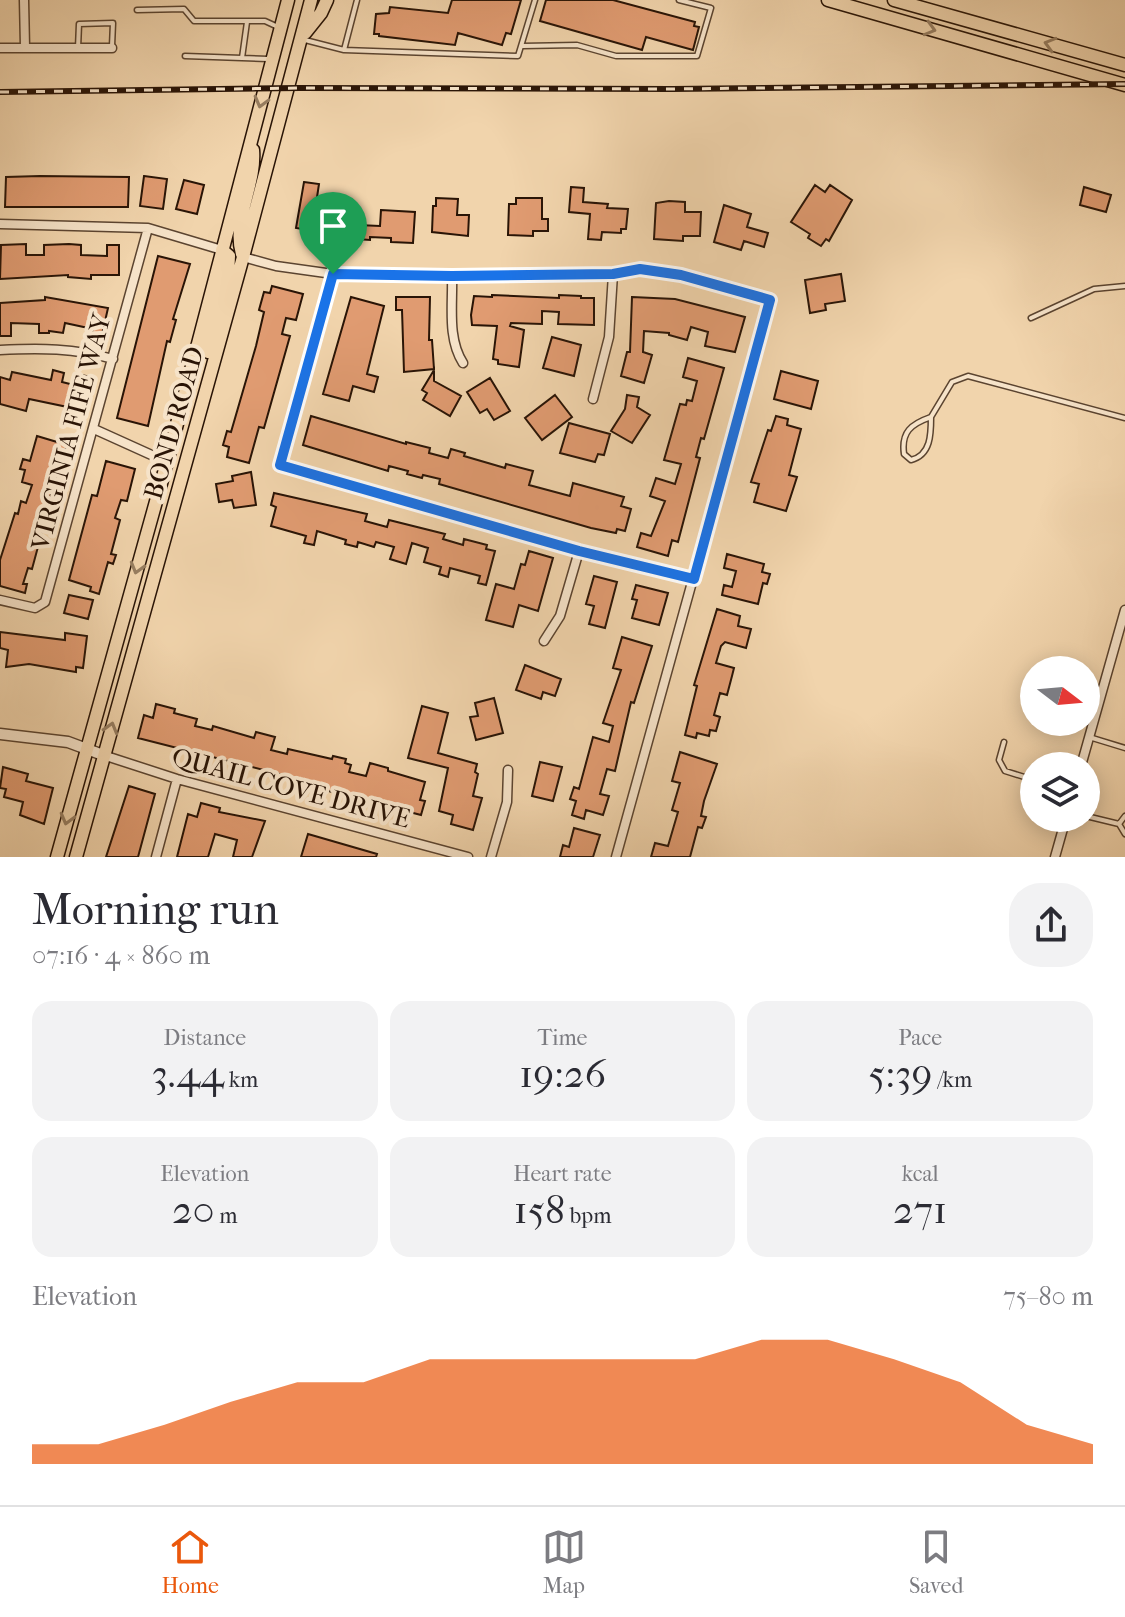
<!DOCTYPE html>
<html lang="en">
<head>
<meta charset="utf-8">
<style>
  body { margin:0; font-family:"IM FELL French Canon",serif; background:#f2f2f3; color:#2b2b33; height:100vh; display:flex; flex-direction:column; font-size:30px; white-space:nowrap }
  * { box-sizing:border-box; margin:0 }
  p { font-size:26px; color:#7c7c81 }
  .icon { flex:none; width:44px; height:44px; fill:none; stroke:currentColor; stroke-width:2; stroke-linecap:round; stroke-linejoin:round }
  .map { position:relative; height:857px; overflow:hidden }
  .side { display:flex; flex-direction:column; background:#fff; flex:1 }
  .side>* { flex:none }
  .needle { width:52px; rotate:106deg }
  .controls { position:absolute; left:1020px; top:656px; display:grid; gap:16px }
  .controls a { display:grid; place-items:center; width:80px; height:80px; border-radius:50%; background:#fff; box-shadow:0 4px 20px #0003; font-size:40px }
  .pin { position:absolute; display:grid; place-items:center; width:68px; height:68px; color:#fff; margin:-82px -34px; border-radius:50% 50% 50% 0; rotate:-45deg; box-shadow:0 0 8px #0007 }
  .pin .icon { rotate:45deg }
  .round { display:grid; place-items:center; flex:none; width:84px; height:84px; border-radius:32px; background:#f2f2f3 }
  .summary { display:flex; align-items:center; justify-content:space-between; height:136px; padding:0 32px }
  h1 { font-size:44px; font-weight:600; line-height:60px }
  .stats { display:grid; grid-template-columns:repeat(3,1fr); gap:12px; height:136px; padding:8px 32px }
  .stats div { display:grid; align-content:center; border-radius:20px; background:#f2f2f3; text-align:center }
  .stats b { font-size:40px; font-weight:600 }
  .stats small { font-size:22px; font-weight:400 }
  .stats p { font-size:22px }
  .chart { height:224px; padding:16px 32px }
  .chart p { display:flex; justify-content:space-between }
  .chart svg { width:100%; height:144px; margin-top:8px; fill:#ea580c; opacity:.7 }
  .menu { display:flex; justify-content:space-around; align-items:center; height:112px; border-top:2px solid #e1e1e2; background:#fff; font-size:22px; color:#7c7c81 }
  .menu a { display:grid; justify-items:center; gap:4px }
  .menu .current { color:#ea580c }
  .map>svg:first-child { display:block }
  .building { fill:#e09b71; stroke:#291406; stroke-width:2 }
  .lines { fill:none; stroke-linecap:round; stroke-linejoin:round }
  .service-casing { stroke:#5b4430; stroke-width:7 }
  .minor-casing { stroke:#5b4430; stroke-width:11 }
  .tertiary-casing { stroke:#5b4430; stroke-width:13 }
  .primary-casing { stroke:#291406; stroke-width:15 }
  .service { stroke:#f6e3c9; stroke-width:4 }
  .minor { stroke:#f6e3c9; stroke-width:8 }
  .tertiary { stroke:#f6e3c9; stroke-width:10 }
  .primary { stroke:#f1d4ac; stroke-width:12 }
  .rail-casing { stroke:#291406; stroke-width:6 }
  .rail { stroke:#f6e3c9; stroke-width:3; stroke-dasharray:9; stroke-linecap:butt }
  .oneway { stroke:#977e61 }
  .route-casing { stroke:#fff; stroke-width:16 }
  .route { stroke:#1a73e8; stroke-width:10 }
  .labels { text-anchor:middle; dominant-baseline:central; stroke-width:8; stroke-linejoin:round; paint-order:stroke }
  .street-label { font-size:26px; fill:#291406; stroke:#f6e3c9 }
</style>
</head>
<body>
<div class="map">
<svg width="1125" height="857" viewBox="0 0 1125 857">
  <rect width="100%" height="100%" fill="#f1d4ac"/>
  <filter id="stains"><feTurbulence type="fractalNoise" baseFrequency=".0025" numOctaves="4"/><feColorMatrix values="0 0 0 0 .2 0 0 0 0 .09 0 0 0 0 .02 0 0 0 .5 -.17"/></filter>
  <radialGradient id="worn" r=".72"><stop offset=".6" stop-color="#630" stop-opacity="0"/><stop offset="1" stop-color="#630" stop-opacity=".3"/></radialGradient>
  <path class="building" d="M452,0H521L511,34L506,33L502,45L458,33L455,45L379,36V34H374L376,14L389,13L390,7L448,13Z
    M546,0H613L695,22L694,26L699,27L693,50L646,37L642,50L540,21Z
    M40,176L129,177L128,207H5L6,177Z
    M144,176L167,179L163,209L140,206Z
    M184,180L204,185L197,214L176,209Z
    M304,182L319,184L316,204L335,207L330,239L321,238L322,234L315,231L296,228Z
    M815,185L825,192L830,185L852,200L829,241L826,239L821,246L808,238L810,234L791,222Z
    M571,187L584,188L583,202L608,204L607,208L628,209L626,229H621V233L602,232L601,240L588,239L590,214L569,212Z
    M1084,187L1111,195L1106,212L1080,205Z
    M436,198L458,199L457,215H469L468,236L432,232L433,206H436Z
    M516,198H542V219H548V231H533V236L508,235L509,204H516Z
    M669,201L685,202V212H701L700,236H683V241L654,239L656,203Z
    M724,205L751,214L747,227L768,233L764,247L744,241L741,250L714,242Z
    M381,210L415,212L413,243L391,242V238L370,237V240L357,239L358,225L380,226Z
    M26,244V255H44V245L69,244L81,245V255L107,256V245H119V275H91V279L68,277V275L0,279L1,245Z
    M158,256L190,264L173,319L176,320L170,342L167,341L148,426L117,418Z
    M841,274L845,301L825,304L826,310L810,313L805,280Z
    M272,286L303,294L296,320L286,318L282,334L290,336L264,428L259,427L249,463L227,457L229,447L223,445L227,431L231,432L256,346L264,312L259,310L264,292L270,293Z
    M492,295L559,298V295L581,296V298H594V325L558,324L559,312L542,311V324L511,323L510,326L524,330L519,367L498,364V360L493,359L497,326L472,325L471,315L474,296L492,297Z
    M45,297L108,308L101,339L91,337L93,329L65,323L63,333L49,331V333H39V324L11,323V336H0V303L45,300Z
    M351,297L384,306L367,374L378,377L374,392L353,386L349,401L323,394Z
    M396,297H430L429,340H432L434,369L404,372L402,310H396Z
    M632,297L675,299L745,317L735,352L705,346L708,332L691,327L687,340L669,335V333L644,331L643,352L652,355L644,383L621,376L627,352H630Z
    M552,337L581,345L574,376L543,368Z
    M688,358L724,368L704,439L701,438L696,457L700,458L678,542L672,540L668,556L637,547L641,533L651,536L665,501L650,496L656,478L675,484L681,464L664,460L680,404L686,405L687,400L692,401L697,381L683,377Z
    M53,370L64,373L62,382L78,386L81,375L91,377L82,410L29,399L26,411L0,404V377L10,380L12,372L51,380Z
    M434,370V381L461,396L450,416L423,400L427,393L422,390Z
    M781,371L818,381L811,409L774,399Z
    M490,378L510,411L494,420L487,409L480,413L467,392Z
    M555,395L572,417L542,440L525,418Z
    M627,395L639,397L637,407L650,415L632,443L611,431L625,409Z
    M311,416L406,444V442L430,448L429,453L448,458L451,449L465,453L464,456L505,468L506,464L533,471L529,485L570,496L573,483L624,497L621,506L631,509L625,531L617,529L616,533L591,528L439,484L440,479L423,475L422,478L407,474L408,471L389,466L388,471L303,445Z
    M776,416L788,419L787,425L801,429L789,475L797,477L786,511L754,502L759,484L751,482L768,430L771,431Z
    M569,423L610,434L604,455L598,454L595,462L560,453Z
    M37,436L67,445L39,531L42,532L32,569L28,568L23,584H27L25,593L0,586V560L15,513L18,514L21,501L26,503L32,485L22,482L25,470L20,469L23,459L30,461Z
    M106,461L135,469L127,501L121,500L115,518L120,520L111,554L116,555L113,564L108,562L99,594L90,591L91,587L69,580L92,495L97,496Z
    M251,472L256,505L234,508L232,500L219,502L216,484L233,481L232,476Z
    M274,493L367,514L365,521L387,527L389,520L445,534L443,539L463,545L464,539L487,545L486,549L495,551L486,585L478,583L480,576L450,568L448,577L439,574L441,567L424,562L428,548L412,543L406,564L390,559L394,547L376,542L374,547L358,542L357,547L345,544L346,540L317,531L314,545L304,543L306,536L271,526L276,507L271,505Z
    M529,551L553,558L538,611L519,605L513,627L486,620L496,584L514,589L521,564L525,565Z
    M727,554L764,564L762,572L770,574L767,584L763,583L758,604L722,595L724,585L732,587L736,571L724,568Z
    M594,576L617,582L605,628L589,624L594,606L586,604Z
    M636,585L668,593L659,625L632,618L637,600L632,599Z
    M69,595L93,600L88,619L64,613Z
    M717,609L740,616L738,626L751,629L746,648L725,642L721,646L716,663L734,668L732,676L727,695L720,693L714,715L720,717L716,731L710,730L709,736L697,733L696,738L685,735L697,686L694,685Z
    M0,632L65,640V633L87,636L83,668L76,667V672L29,664L6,667L8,650L0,648Z
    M622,637L652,646L634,703L631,702L615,771L607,769L600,794L609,796L603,815L586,810L584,819L572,815L576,801L570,799L574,787L579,789L593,737L609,742L613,726L603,723L621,670L613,668Z
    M525,665L561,679L555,696L543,692L541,699L516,690Z
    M494,698L503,733L476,740L470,717L478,716L475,703Z
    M156,704L175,709L174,713L197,719L195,726L212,730L213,726L254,738L256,732L275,737L271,750L287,754L288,749L332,759L333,756L346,759L345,763L351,765L349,772L366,776L370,763L388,768V771L425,782L420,800L425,801L421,815L290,781L291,777L138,738L144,715L153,718Z
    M422,706L448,713L438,753L477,764L475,772L478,774L473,796L482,798L473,830L451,824L453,815L439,811L448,768L408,758Z
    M680,752L717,764L704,801L701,816L706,817L702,828L698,827L690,857H651L655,843L668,846L678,812L672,810L680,783L672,781Z
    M540,762L562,767L553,801L532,796Z
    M3,767L28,774L26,781L53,788L44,824L20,815L23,802L4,797L6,789L0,788Z
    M129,786L155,794L138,857H106Z
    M201,803L220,808L219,812L265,821L252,857H233L237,840L215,834L208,857H177L188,814L197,817Z
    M574,828L600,835L593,857H560L563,845L569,847Z
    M308,834L377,854L376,857H301Z"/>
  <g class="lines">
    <defs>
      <path id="service" d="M137,10L184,9L194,21H265L278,27
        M247,22L242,58L268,59
        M305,40L344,50L518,56L535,0
        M523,46L577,45L616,56H697L711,8L679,0
        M78,48L79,24L113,23L112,46
        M344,50L357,0
        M185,56L242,58
        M1031,318L1094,289L1125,286
        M931,417C931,434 931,455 911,460L904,454C901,432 911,424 931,417L952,382L968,376L1125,418
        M1089,737L1125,748
        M1004,742L999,760L1005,771L1034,780
        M1086,816L1119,824L1125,834
        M1119,824L1125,816"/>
      <path id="minor" d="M24,0L25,47
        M0,48H112
        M0,224L148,228L222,250
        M243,257L276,266L333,274L452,276L613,274L640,269L681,275L770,300L616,857
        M333,274L280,465L579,551L694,579
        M452,276C453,305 447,338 463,363
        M0,350C40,348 74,348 113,359
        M593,399L609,337L613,274
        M94,429L167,462
        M0,600L35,608L45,602L148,228
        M544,641L560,616L579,551
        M103,755L177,779L468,857
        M1081,766L1125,610
        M156,857L177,779
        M491,857L507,802L508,770
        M1055,857L1066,818"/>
      <path id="tertiary" d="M0,734L68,742L103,755"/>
      <path id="primary" d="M828,0L1125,85
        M894,0L1125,65
        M305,33L321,13L327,0
        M242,254C232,220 256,185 253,150
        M208,352L228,276L229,256L222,250
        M57,857L167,462L288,0
        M76,857L243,257L311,0"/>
    </defs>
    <use href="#service" class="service-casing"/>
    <use href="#minor" class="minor-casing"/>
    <use href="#tertiary" class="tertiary-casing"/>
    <use href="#primary" class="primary-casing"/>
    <use href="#service" class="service"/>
    <use href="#minor" class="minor"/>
    <use href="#tertiary" class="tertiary"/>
    <use href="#primary" class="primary"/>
    <defs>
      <path id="rail" d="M0,92L300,88L672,89L1125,84"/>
    </defs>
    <use href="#rail" class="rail-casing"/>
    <use href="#rail" class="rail"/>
  </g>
  <defs><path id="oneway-chevron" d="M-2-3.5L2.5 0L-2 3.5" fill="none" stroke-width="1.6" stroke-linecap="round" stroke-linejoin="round" transform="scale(2)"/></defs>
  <g class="oneway">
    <use href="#oneway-chevron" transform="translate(930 29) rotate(16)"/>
    <use href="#oneway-chevron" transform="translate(1050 44) rotate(-164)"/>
    <use href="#oneway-chevron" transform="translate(261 102) rotate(105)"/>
    <use href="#oneway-chevron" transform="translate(137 568) rotate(106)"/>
    <use href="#oneway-chevron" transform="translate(111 728) rotate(-74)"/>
    <use href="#oneway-chevron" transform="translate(67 819) rotate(105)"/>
  </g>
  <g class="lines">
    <defs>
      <path id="route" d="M640,269L681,275L770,300L694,579L579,551L280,465L333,274L452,276L613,274Z"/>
    </defs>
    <use href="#route" class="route-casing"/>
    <use href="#route" class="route"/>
  </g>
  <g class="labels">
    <g class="street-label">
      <text transform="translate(174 423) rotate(-74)">BOND ROAD</text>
      <text transform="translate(71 432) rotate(-75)">VIRGINIA FIFE WAY</text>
      <text transform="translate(291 788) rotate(15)">QUAIL COVE DRIVE</text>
    </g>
  </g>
  <rect width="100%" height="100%" filter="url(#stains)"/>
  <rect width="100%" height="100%" fill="url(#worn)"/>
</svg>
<div class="controls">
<a><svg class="needle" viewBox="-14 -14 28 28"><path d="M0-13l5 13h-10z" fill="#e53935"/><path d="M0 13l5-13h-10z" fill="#7c7c81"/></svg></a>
<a><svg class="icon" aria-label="layers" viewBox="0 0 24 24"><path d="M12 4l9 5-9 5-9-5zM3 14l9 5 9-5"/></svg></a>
</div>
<div class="pin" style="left:333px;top:274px;background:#1e9e55"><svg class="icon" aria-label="arrive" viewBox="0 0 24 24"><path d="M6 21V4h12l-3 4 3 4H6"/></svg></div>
</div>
<section class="side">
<div class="summary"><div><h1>Morning run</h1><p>07:16 · 4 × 860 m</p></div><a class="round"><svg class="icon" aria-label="share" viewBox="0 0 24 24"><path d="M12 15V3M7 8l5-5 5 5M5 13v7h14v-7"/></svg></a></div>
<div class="stats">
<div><p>Distance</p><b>3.44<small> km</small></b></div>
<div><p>Time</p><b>19:26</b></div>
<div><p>Pace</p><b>5:39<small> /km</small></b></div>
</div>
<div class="stats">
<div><p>Elevation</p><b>20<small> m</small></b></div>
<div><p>Heart rate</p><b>158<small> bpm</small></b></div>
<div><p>kcal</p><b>271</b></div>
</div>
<div class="chart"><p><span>Elevation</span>75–80 m</p>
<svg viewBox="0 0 160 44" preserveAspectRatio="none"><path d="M0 44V38L10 38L20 32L30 25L40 19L50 19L60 12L70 12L80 12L90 12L100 12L110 6L120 6L130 12L140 19L150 32L160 38V44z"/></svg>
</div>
</section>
<nav class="menu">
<a class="current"><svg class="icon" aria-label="home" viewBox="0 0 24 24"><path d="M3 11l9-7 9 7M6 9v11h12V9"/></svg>Home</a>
<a><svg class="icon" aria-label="map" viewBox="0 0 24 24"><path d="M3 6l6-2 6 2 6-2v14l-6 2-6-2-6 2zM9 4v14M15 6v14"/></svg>Map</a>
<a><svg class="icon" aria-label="saved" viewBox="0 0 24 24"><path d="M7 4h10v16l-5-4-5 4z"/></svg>Saved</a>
</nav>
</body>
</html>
